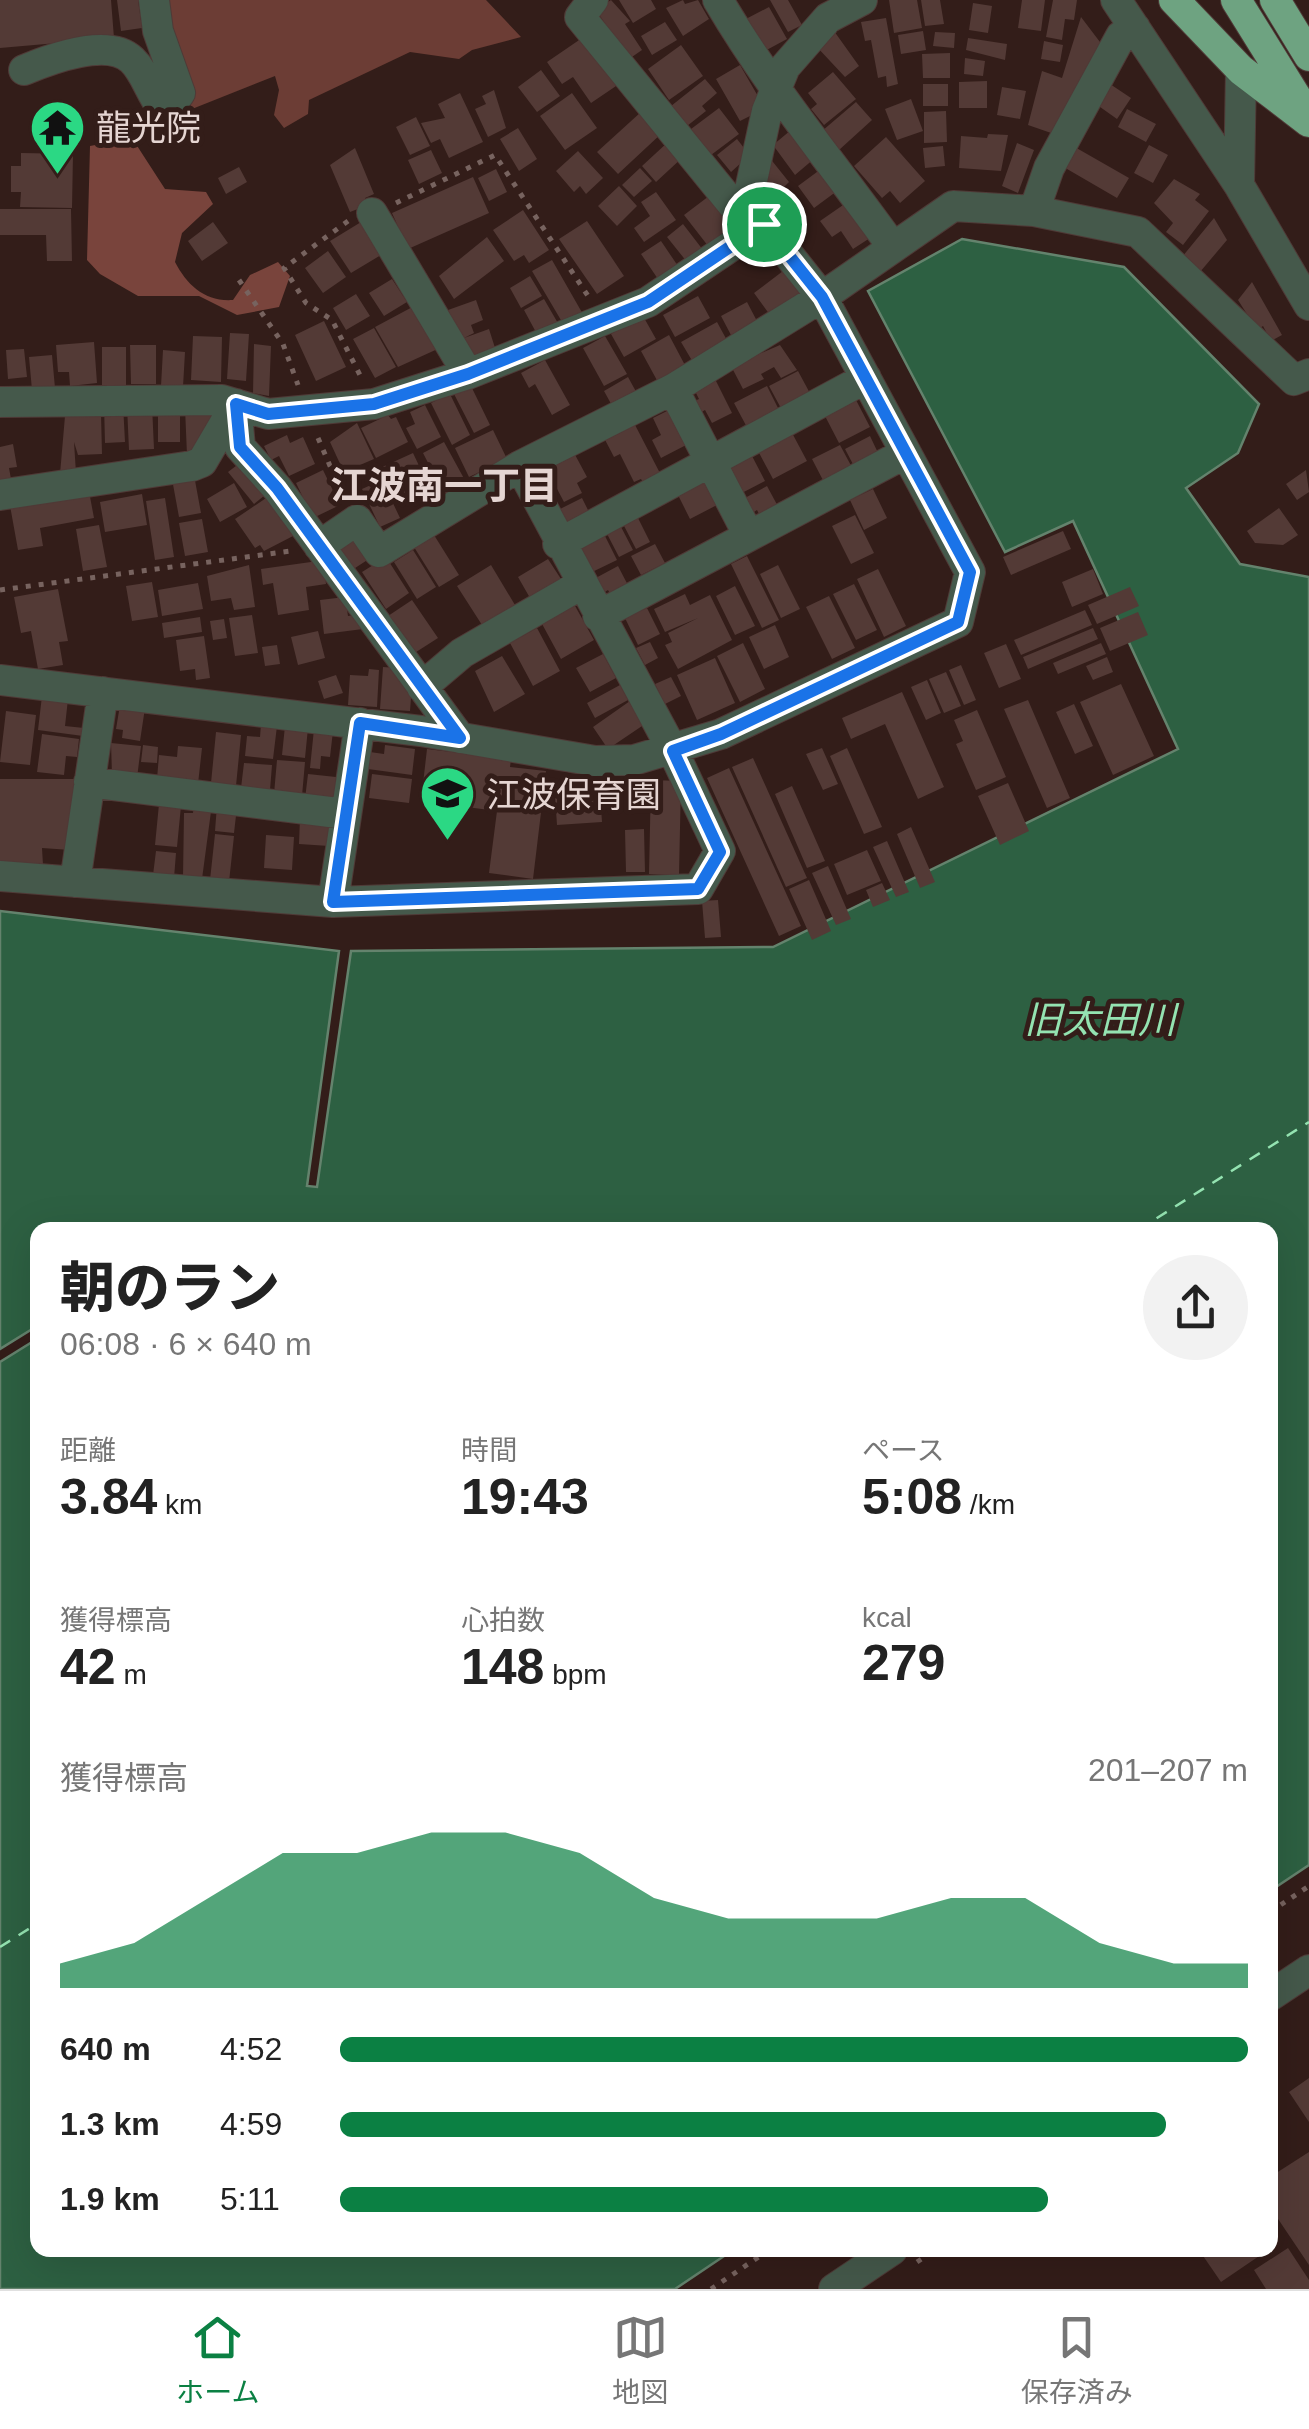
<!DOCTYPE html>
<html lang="ja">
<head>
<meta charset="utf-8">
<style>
  body { margin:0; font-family:Arial,"Noto Sans JP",sans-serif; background:#f2f2f2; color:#222; height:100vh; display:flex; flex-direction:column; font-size:38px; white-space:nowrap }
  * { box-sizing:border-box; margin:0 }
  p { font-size:32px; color:#767676 }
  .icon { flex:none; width:55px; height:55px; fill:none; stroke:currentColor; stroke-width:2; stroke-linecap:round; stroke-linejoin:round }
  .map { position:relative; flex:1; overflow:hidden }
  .drawer { position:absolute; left:30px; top:1222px; width:1248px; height:1035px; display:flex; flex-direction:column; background:#fff; border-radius:20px; box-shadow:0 10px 40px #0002 }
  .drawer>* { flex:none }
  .pin { position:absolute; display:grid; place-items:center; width:85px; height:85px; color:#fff; margin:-42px; border:5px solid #fff; border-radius:50%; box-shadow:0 2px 10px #0007 }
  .round { display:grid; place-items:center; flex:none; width:105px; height:105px; border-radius:52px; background:#f2f2f2 }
  .head { display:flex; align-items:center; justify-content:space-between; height:170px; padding:0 30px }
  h1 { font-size:55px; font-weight:800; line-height:75px }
  .figures { display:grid; grid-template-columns:repeat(3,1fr); gap:15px; height:170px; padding:10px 30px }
  .figures div { display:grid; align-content:center }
  .figures b { font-size:50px; font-weight:800 }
  .figures small { font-size:28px; font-weight:400 }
  .figures p { font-size:28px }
  .chart { height:280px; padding:20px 30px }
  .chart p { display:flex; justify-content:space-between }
  .chart svg { width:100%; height:180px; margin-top:10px; fill:#0b8043; opacity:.7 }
  ul { padding:0 30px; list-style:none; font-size:32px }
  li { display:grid; grid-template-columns:160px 120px 1fr; align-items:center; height:75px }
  li i { height:25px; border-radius:12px; background:#0b8043 }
  .menu { display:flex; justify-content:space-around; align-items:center; height:140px; border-top:2px solid #e0e0e0; background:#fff; font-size:28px; color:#767676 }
  .menu a { display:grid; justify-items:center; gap:5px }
  .menu .active { color:#0b8043 }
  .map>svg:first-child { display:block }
  .green { fill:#6c3d35 }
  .forest { fill:#79443c }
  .water { fill:#2d6042; stroke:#64836d; stroke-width:2.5 }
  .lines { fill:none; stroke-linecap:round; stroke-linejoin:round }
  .ferry { stroke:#94e3b1; stroke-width:2.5; stroke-dasharray:12 10; stroke-linecap:butt }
  .building { fill:#533a36 }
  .minor-casing { stroke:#4f3a37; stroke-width:32 }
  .highway-casing { stroke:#4f3a37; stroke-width:32 }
  .path { stroke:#77635f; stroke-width:5; stroke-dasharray:5 8; stroke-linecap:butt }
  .minor { stroke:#45594b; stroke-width:30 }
  .highway { stroke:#6ea381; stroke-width:30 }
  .route-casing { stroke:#fff; stroke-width:20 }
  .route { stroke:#1a73e8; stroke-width:12 }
  .labels { text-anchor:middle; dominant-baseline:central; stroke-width:10; stroke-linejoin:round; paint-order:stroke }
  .poi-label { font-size:35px; fill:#e5d5d2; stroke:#331d19; text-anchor:start }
  .neighbourhood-label { font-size:38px; font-weight:bold; fill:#e5d5d2; stroke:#331d19 }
  .water-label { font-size:38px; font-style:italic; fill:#94e3b1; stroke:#331d19 }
</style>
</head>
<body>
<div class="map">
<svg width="1309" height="2289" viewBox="0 0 1309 2289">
  <rect width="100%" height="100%" fill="#331d19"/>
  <path class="green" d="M163,0H486L521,37L472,50L459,59L410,52L309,100L308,114L284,128L274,115L279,90L275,76L192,109L163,24Z"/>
  <path class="forest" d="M132,138L165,189L206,192L213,204L182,233L175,262C187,285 205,302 233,300L250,275L278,262L290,276L279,307L237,315L199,296H138L100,274L87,260L90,146Z"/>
  <path class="water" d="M962,239L1124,267L1259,404L1238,453L1186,488L1240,564L1309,577V1865L1270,1891V1230H38L37,1326L0,1349V911L339,951L307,1186L317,1187L351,951L773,947L1178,749L1073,521L1005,552L868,291Z
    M37,1339L38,2250H733L675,2289H0V1362Z"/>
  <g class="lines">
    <path class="ferry" d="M1138,1230L1309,1122
      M0,1947L38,1923"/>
  </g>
  <path class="building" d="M0,0H111L114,38L0,48Z
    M117,0H138L142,28L121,31Z
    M611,0L630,21L625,24L642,50L629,59L596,10Z
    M619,0H651L656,9L633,23Z
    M683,0L685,4L698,0L709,19L683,36L666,8Z
    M770,0H788L802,25L788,32Z
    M889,0H917L922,28L894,33Z
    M921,0H940L944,24L925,26Z
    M1022,0H1045L1041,31L1018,28Z
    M1053,0H1077L1074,20L1065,19L1062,40L1046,37Z
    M973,3L992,6L988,33L969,30Z
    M769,7L787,39L759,54L742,21Z
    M1081,17L1103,46L1054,134L1028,125L1042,71L1062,78Z
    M886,18L898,84L887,87L886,76L878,78L871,40L865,41L861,22Z
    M665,22L677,40L652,55L641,36Z
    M834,31L859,66L845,77L816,46Z
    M923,31L926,50L901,54L898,35Z
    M935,32L955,33L954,48L933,46Z
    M585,36L622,82L591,103L573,77L562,84L547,62Z
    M968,38L1007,44L1005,60L966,50Z
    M1044,41L1063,45L1060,62L1041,59Z
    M681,45L703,76L669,100L648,69Z
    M950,53V78H923L922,54Z
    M965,58L985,61L983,76L964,74Z
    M740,65L759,98L752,115L740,121L716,79Z
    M541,70L560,96L537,112L518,87Z
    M833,72L856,99L824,125L811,109L817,104L808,93Z
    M705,79L717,93L702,106L706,111L682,130L666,110Z
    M987,81V108H959V82Z
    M1107,82L1131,98L1117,119L1093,102Z
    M923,84H948V106H923Z
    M1002,87L1026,91L1020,119L997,115Z
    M494,90L506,128L488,137L475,109L486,104L482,96Z
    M460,93L483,142L449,158L440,139L431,143L421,123L445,118L438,104Z
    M572,93L597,128L565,150L540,116Z
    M911,99L923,131L897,140L885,109Z
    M856,102L872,120L839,150L822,131Z
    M719,108L739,134L707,158L687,132Z
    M1127,109L1156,124L1146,142L1118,127Z
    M946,111L947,142L924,143V112Z
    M641,112L662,133L618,174L597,152Z
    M416,117L430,146L410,155L396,127Z
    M518,128L537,159L519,171L500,139Z
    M791,130L815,158L795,175L773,145Z
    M988,134L1008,135L1001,171L959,168L961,136L987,138Z
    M886,137L925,181L900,203L890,191L882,198L854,166Z
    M737,139L744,148L741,163L731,172L717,155Z
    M668,142L683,157L656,182L642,166Z
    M1066,142L1129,178L1117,198L1055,162Z
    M1017,143L1034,150L1018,193L1002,186Z
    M1149,145L1168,155L1153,183L1134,173Z
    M943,146L945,166L925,168L923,148Z
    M355,148L374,194L365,198L368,205L350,212L330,165Z
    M431,150L442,173L419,184L408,160Z
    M578,151L603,178L586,194L580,186L574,192L556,171Z
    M21,153L73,154L72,208L20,207L21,192H11V166H21Z
    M769,157L789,182L768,203L764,198Z
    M239,167L247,182L226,194L218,178Z
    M640,168L652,181L634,197L622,185Z
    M496,169L507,192L489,201L478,178Z
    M821,169L837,191L814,208L798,186Z
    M473,177L489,213L408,249L392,213Z
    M1174,179L1200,194L1195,200L1209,211L1183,245L1166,232L1173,223L1154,203Z
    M619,186L637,206L617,226L598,206Z
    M656,192L676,220L644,242L634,228L650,216L641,202Z
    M713,193L741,229L712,251L684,215Z
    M846,203L870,238L853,249L841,231L832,237L820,221Z
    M0,209H71L72,261H47L46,235H0Z
    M523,210L549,250L529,263L524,255L514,261L493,230Z
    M1214,218L1227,240L1200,272L1182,257Z
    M366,219L386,252L351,273L330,241Z
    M587,221L624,276L597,294L559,239Z
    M213,222L228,243L202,261L188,241Z
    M683,224L703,250L687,262L667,237Z
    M487,237L504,261L454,299L439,276Z
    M661,241L680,269L660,282L641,254Z
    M328,251L346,277L323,293L305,268Z
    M552,260L584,316L565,327L532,271Z
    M783,271L804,300L775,322L754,293Z
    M530,276L542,296L521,308L510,288Z
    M392,279L407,302L384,316L369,293Z
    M1252,282L1282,335L1271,341L1263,326L1257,330L1238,300Z
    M356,294L370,316L346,330L333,308Z
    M698,296L710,318L675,337L663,315Z
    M544,299L559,325L538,336L524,310Z
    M476,300L483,320L471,325L474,333L464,338L489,329L496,351L467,360L448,310Z
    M747,302L758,323L732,337L721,316Z
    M418,304L442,347L398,367L375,327Z
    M643,316L656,339L624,357L611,334Z
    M324,321L346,367L316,381L295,335Z
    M717,322L729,344L694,364L681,342Z
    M374,328L396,367L375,378L353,339Z
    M230,333L249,334L246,381L227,379Z
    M669,335L687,369L659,384L641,351Z
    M193,336L222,337L221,382L191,380Z
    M605,336L627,374L604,386L583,348Z
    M94,342L97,383L70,386L69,372H58L56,345Z
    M254,344L271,346L269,396L253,393Z
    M130,345H156V384H131Z
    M780,345L797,370L781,378L774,367L761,374L764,379L743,389L731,366Z
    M102,347H126V385H102Z
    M24,349L27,377L8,379L6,350Z
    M163,350L185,352L183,387L161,386Z
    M52,355L55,388L32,390L29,357Z
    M545,360L570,405L552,415L535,384L529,388L521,373Z
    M798,371L812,397L783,412L769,386Z
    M628,377L639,397L615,411L604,391Z
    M715,379L732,413L712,423L705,410L698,414L692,402L699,399L694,389Z
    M471,386L490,425L474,433L454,394Z
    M767,386L781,414L749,431L734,403Z
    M450,394L470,435L452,445L431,403Z
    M856,400L870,427L839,443L825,416Z
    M123,404L125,442L105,443L104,405Z
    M152,405L154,449L129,450L127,406Z
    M425,405L441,437L417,449L406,428L415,424L410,412Z
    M210,407L212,429L187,455L185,408Z
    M673,408L690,443L661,458L652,440L661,435L653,418Z
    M158,409H180V442H158Z
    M101,414L102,454L78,455L74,442L76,473L60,474L65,416Z
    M388,415L391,419L396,417L408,442L376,458L361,428Z
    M633,421L662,477L645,486L641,479L634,482L620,454L614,457L603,436Z
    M357,423L374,459L360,465L364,473L348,481L330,442Z
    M493,430L507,459L469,477L455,448Z
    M791,431L807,461L773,479L757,449Z
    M287,435L290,443L303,437L315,464L289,476L279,456L271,460L264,446Z
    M870,436L880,457L856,470L845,449Z
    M444,442L467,484L445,496L423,453Z
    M13,444L17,467L9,468L11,479L0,481V447Z
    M840,445L855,473L827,488L812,459Z
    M573,451L587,477L577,483L582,493L564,502L545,466Z
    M413,453L431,491L398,506L380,468Z
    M752,456L765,481L740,494L728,469Z
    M245,459L270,491L254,504L228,472Z
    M323,470L340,505L313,518L296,483Z
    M1306,470L1309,492L1297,500L1286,484Z
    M194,475L201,513L179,517L172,479Z
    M703,479L717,505L690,519L677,493Z
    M382,480L400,518L380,527L362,489Z
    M234,483L247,507L220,522L207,499Z
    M88,486L94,518L40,528L43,546L18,550L9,500Z
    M767,486L781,512L763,522L757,510L751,514L743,499Z
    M873,489L887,518L864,530L850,500Z
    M142,494L147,525L105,532L100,502Z
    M272,494L295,535L264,551L260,545L255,548L235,519Z
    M165,498L174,557L155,560L146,501Z
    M582,498L591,516L565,530L556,511Z
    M1279,508L1298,535L1283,545L1255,543L1247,531Z
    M636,514L650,542L636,549L622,522Z
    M855,515L874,553L851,564L832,526Z
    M202,519L208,552L185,556L179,523Z
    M619,523L633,550L619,557L605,530Z
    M99,525L107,567L83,571L76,529Z
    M1063,531L1071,549L1011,575L1003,557Z
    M603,532L617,560L588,574L574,546Z
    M358,535L372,557L352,570L338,549Z
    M434,535L459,575L439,587L414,547Z
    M655,544L665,563L641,575L631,556Z
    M413,550L436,587L417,599L394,562Z
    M747,556L779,620L762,628L731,564Z
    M386,557L409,593L386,609L362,572Z
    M548,559L561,579L530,598L518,577Z
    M318,561L324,566L326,584L306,587L309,610L278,615L273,583L263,585L261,569Z
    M249,565L255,607L234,610L231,598L211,601L207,576Z
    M491,565L515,605L482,625L457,586Z
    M778,565L800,609L781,618L760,574Z
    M618,566L631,591L613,599L608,590L600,595L592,580Z
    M878,569L906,626L884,637L857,579Z
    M1093,569L1103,594L1072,607L1062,582Z
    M152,582L158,617L132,621L126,586Z
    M198,583L203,609L162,616L158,590Z
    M854,584L877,630L856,640L833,594Z
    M735,586L755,626L735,635L716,596Z
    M1130,587L1139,606L1097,624L1088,605Z
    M58,589L68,641L59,642L63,665L38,669L31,631L21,633L14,597Z
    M685,594L690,605L710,595L732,640L678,669L665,645L672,642L668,633L698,618L665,632L654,609Z
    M829,596L855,648L832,659L806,607Z
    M345,597L348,616L361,614L363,629L324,634L320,600Z
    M412,600L438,638L413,654L388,616Z
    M574,604L594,640L561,659L541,622Z
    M647,608L660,634L638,645L625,618Z
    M1085,610L1092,625L1021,655L1014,640Z
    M1138,612L1148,635L1110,651L1100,628Z
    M252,615L258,653L235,656L229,618Z
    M200,617L202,632L164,638L162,623Z
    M224,619L227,638L213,640L210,621Z
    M775,625L789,657L764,669L749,637Z
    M537,628L560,671L533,686L510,643Z
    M1093,628L1098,639L1028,669L1023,657Z
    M318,631L325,658L298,665L291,637Z
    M204,636L210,678L196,680L195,669L180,671L176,640Z
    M650,642L658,658L645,665L636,648Z
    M743,643L765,689L740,702L717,656Z
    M1101,643L1106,654L1058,674L1053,663Z
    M1006,644L1021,679L999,688L984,653Z
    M277,645L280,664L265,666L262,647Z
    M603,654L616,678L590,692L576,668Z
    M502,656L525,694L494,712L475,671Z
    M1107,657L1113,672L1093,680L1086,666Z
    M715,658L735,703L697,720L677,675Z
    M961,665L976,700L964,705L949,670Z
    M383,667L397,668L412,685L410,711L380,709Z
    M369,669L379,670L377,707L348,705L350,675L368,676Z
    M946,672L961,706L944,713L929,679Z
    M336,675L343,693L324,699L318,681Z
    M671,677L681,696L665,704L655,684Z
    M927,680L941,713L926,720L911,687Z
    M1121,684L1154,756L1113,775L1080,702Z
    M620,685L628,700L595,718L587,703Z
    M902,692L944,787L918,799L885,724L851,739L842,718Z
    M42,696L68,699L65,726L84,728L83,736L38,730Z
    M1028,700L1070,798L1047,808L1004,709Z
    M630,701L645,724L608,749L593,727Z
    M1074,704L1093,746L1075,754L1056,712Z
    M120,705L145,708L140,741L122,738L123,730L116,729Z
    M977,710L1006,777L976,790L956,744L963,741L954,720Z
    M6,711L36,715L30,765L0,762Z
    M261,724L277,726L273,759L245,756L247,736L260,737Z
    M285,726L308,728L305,758L282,755Z
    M314,729L333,731L330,757L321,756L320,769L310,768Z
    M216,732L241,735L236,786L211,783Z
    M42,734L79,739L77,757L66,756L64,775L37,772Z
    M111,743L141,746L137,778L112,775Z
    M143,745L158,747L157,763L141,762Z
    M385,745L415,749L412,775L368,769L370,752L384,754Z
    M178,746L202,748L198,784L157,779L159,755L177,757Z
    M822,748L838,784L823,790L806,754Z
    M847,748L882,827L864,834L830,756Z
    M427,749L511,759L510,767L546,771L533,879L489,873L497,811L421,801Z
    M753,758L807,878L786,887L732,767Z
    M277,760L305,762L302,796L274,794Z
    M244,763L272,765L270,790L241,788Z
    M729,768L801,926L779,936L707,778Z
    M308,774L336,777L334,802L305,799Z
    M372,774L412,779L409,803L369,798Z
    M599,778L602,822L557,825L554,781Z
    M0,779H81L71,850L42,848L43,865H0Z
    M651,780L681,781L679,875L649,874Z
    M1008,783L1029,831L1000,845L978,796Z
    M792,786L825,861L807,868L775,794Z
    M194,802L212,804L202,879L183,877L184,813H193Z
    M159,804L181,806L177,847L155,845Z
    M217,805L237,807L234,833L215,831Z
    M300,818L330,820L329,846L299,844Z
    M911,827L935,882L920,888L897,834Z
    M644,829L645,872H626L625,830Z
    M215,834L234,836L229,882L210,880Z
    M266,835L294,837L292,870L264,868Z
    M887,841L909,892L896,897L873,847Z
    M867,850L881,881L847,895L834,864Z
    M156,851L176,853L174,878L153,875Z
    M828,866L851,919L836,925L812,873Z
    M809,880L831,931L812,940L789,889Z
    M882,883L890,900L873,907L866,890Z
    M718,900L721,937L705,938L702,901Z
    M1309,2078V2122L1289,2092Z
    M1309,2152V2265L1270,2207V2177Z
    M1288,2248L1309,2280V2289H1266L1254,2270Z
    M1199,2250H1268L1221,2282Z"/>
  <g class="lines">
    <defs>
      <path id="minor" d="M593,0L580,17L733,205L758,208
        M718,0C769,87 833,164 892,246
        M1116,0L1239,185L1309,305
        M24,70C50,59 108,37 132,60C145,72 150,93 162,108H169L180,93L158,31L154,0
        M1239,185L1241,70
        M1034,211L1049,168L1121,36L1135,28
        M372,213L468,374
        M673,389L749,536
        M0,402L222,400L268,414L374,404L468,374L648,302L764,224
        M236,404L240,447L277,488L460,738
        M0,495L192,466L202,462L236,404
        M558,544L866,378
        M319,546L357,520L379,552L520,466L673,389L822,297L953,206L1034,211L1138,232L1294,380L1309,374
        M598,616L906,453
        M0,680L421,731L595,761L634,760L721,734L958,622L970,572L822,297L764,224L750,190L767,111L785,67L828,18L862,0
        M422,687L462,653L580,585
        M89,782L346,814
        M0,876L333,902L698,889L720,851L673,751L520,466
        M75,882L103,692
        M333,902L360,723
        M1270,1996L1309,1970
        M834,2289L892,2250"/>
      <path id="highway" d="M1174,0L1241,70L1309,122
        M1236,0L1303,108
        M1275,0L1309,56"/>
    </defs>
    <use href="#minor" class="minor-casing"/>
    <use href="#highway" class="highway-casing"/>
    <path class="path" d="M396,203L495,155L588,296
      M348,221L284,268L306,303L332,320L362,379
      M239,280L283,344L298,385
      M318,438L343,496
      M0,590L291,551
      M1270,1912L1309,1886
      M917,2262L935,2250
      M711,2289L769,2250"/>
    <use href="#minor" class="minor"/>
    <use href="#highway" class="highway"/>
  </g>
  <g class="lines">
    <defs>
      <path id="route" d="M764,224L822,297L970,572L958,622L721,734L673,751L720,852L698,889L333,902L360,723L460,738L277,488L240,447L236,404L268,414L374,404L468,374L648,302Z"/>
    </defs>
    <use href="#route" class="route-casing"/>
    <use href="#route" class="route"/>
  </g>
  <defs>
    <symbol id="temple-pin" viewBox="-11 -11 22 30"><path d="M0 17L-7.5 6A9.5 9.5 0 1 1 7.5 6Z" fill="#2bd884" stroke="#331d19"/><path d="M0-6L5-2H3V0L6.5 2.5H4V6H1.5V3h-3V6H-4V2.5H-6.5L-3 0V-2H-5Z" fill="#111"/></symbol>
    <symbol id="school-pin" viewBox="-11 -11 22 30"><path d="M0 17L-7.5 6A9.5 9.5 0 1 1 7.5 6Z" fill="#2bd884" stroke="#331d19"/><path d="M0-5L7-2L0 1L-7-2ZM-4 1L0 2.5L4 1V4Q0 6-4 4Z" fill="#111"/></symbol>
  </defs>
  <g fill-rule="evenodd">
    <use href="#temple-pin" x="26" y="96" width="63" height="86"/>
    <use href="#school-pin" x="416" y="762" width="63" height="86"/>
  </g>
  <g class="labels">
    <g class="poi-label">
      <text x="96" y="127">龍光院</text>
      <text x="486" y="794">江波保育園</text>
    </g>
    <g class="neighbourhood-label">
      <text x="444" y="486">江波南一丁目</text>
    </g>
    <g class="water-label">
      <text x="1100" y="1020">旧太田川</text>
    </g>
  </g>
</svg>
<div class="pin" style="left:764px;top:224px;background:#1e9e55"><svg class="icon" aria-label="arrive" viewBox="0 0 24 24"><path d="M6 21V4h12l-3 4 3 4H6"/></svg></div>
<section class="drawer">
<div class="head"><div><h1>朝のラン</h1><p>06:08 · 6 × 640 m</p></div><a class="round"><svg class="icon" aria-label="share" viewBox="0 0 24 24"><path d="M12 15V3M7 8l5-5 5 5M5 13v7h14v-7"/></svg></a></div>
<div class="figures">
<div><p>距離</p><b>3.84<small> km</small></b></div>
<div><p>時間</p><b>19:43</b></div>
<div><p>ペース</p><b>5:08<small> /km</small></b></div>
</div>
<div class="figures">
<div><p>獲得標高</p><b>42<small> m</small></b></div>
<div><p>心拍数</p><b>148<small> bpm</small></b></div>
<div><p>kcal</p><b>279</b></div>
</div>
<div class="chart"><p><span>獲得標高</span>201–207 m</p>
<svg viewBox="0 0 160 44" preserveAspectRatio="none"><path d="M0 44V38L10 33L20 22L30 11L40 11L50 6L60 6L70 11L80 22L90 27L100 27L110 27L120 22L130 22L140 33L150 38L160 38V44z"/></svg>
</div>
<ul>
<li><b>640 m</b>4:52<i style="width:100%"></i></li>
<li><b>1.3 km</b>4:59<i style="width:91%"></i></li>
<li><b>1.9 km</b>5:11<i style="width:78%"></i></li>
</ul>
</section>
</div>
<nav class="menu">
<a class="active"><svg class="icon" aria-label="home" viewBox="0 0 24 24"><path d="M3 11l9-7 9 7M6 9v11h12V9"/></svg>ホーム</a>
<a><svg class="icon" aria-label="map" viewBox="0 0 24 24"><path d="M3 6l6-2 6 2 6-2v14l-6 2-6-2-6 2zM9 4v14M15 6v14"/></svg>地図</a>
<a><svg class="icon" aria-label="saved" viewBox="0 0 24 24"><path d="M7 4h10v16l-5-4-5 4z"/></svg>保存済み</a>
</nav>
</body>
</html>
